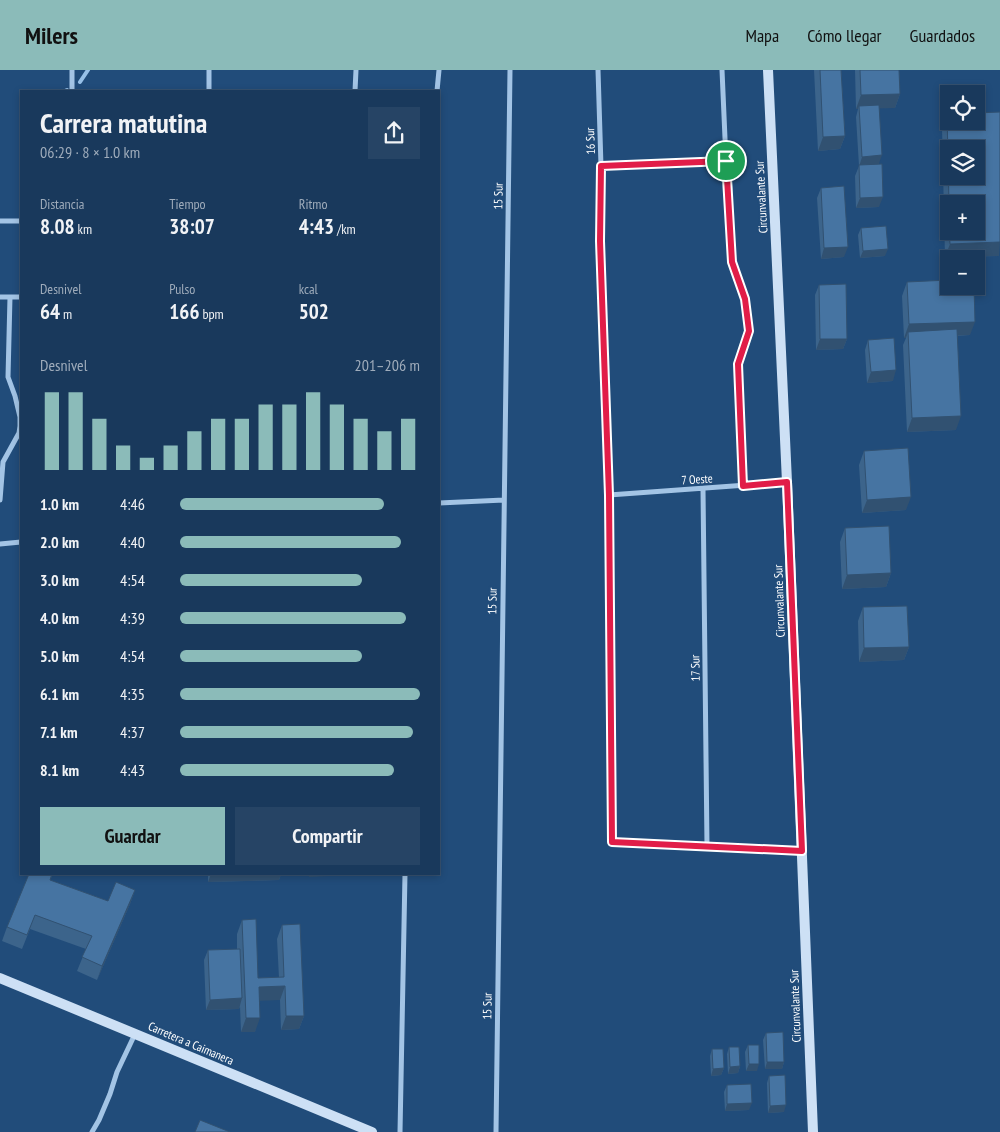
<!DOCTYPE html>
<html lang="es">
<head>
<meta charset="utf-8">
<style>
  body { margin:0; font-family:"PT Sans Narrow",sans-serif; background:#264465; color:#f1f3f6; height:100vh; display:flex; flex-direction:column; font-size:19px; white-space:nowrap }
  * { box-sizing:border-box; margin:0 }
  p { font-size:16px; color:#9facbb }
  .icon { flex:none; width:28px; height:28px; fill:none; stroke:currentColor; stroke-width:2; stroke-linecap:round; stroke-linejoin:round }
  .map { position:relative; flex:1; overflow:hidden }
  .details { position:absolute; left:20px; top:20px; width:420px; height:785px; display:flex; flex-direction:column; background:#19395c; border-radius:0px; box-shadow:0 2px 8px #0003,0 0 0 1px #375372 }
  .details>* { flex:none }
  .controls { position:absolute; left:940px; top:15px; display:grid; gap:10px }
  .controls a { display:grid; place-items:center; width:45px; height:45px; border-radius:0px; background:#19395c; box-shadow:0 2px 8px #0003,0 0 0 1px #375372; font-size:25px }
  .pin { position:absolute; display:grid; place-items:center; width:42px; height:42px; color:#fff; margin:-21px; border:2px solid #fff; border-radius:50%; box-shadow:0 1px 5px #0007 }
  .round { display:grid; place-items:center; flex:none; width:52px; height:52px; border-radius:0px; background:#264465 }
  .headline { display:flex; align-items:center; justify-content:space-between; height:85px; padding:0 20px }
  h1 { font-size:28px; font-weight:700; line-height:38px }
  .stats { display:grid; grid-template-columns:repeat(3,1fr); gap:8px; height:85px; padding:5px 20px }
  .stats div { display:grid; align-content:center }
  .stats b { font-size:21px; font-weight:700 }
  .stats small { font-size:14px; font-weight:400 }
  .stats p { font-size:14px }
  .chart { height:140px; padding:10px 20px }
  .chart p { display:flex; justify-content:space-between }
  .chart svg { width:100%; height:90px; margin-top:5px; stroke:#8bbbb9; stroke-width:6 }
  .primary-button { display:flex; gap:10px; margin-top:auto; padding:10px 20px }
  .primary-button a { flex:1; height:58px; border-radius:0px; background:#8bbbb9; color:#111; font-size:20px; font-weight:700; line-height:58px; text-align:center }
  .primary-button a+a { background:#264465; color:#f1f3f6 }
  ul { padding:0 20px; list-style:none; font-size:16px }
  li { display:grid; grid-template-columns:80px 60px 1fr; align-items:center; height:38px }
  li i { height:12px; border-radius:6px; background:#8bbbb9 }
  header { display:flex; align-items:center; gap:30px; box-sizing:border-box; height:70px; padding:0 25px; background:#8bbbb9; color:#111 }
  header strong { font-size:24px }
  nav { display:flex; gap:28px; margin-inline-start:auto; font-size:18px }
  .map>svg:first-child { display:block }
  .lines { fill:none; stroke-linecap:round; stroke-linejoin:round }
  .stream { stroke:#97c0e7; stroke-width:4 }
  .minor { stroke:#a3c4e5; stroke-width:5 }
  .secondary { stroke:#cde0f5; stroke-width:10 }
  .wall { fill:#3c648b; fill-rule:evenodd }
  .shaded-wall { fill:#315171 }
  .building { fill:#4674a2; stroke:#315171; fill-rule:evenodd }
  .route-casing { stroke:#fff; stroke-width:10 }
  .route { stroke:#e11d48; stroke-width:6 }
  .labels { text-anchor:middle; dominant-baseline:central; stroke-width:4; stroke-linejoin:round; paint-order:stroke }
  .street-label { font-size:12px; fill:#fff; stroke:#214c7a }
</style>
</head>
<body>
<header>
<strong>Milers</strong>
<nav><a>Mapa</a><a>Cómo llegar</a><a>Guardados</a></nav>
</header>
<div class="map">
<svg width="1000" height="1062" viewBox="0 0 1000 1062">
  <rect width="100%" height="100%" fill="#214c7a"/>
  <g class="lines">
    <path class="stream" d="M80,12L88,0
      M65,21L67,20"/>
    <path class="minor" d="M209,0V21
      M598,0L601,96L600,171L609,425L613,772L801,781
      M722,0L726,91L732,191L745,229L749,261L738,294L743,416
      M72,21V0
      M355,21L356,0
      M437,21L439,0
      M601,96L726,91
      M0,151H21
      M0,227H21
      M703,419L707,776
      M609,425L787,412
      M0,430L3,392L19,363L20,356V347L15,326L8,307L10,227
      M439,433L504,430
      M0,474L21,472
      M92,1062L99,1050L110,1024L117,1002L135,964
      M400,1062L405,804
      M496,1062L510,0"/>
    <path class="secondary" d="M768,0L787,412L813,1062
      M0,908L372,1062"/>
  </g>
  <path class="wall" d="M814,0H841L845,66L840,79L818,81Z
    M855,0H899L900,24L895,38H879V137L856,138L855,106L859,96L856,47L858,39H856Z
    M947,43L999,186L945,187L942,57ZM949,134L976,161H949Z
    M821,118L844,187L821,189L817,128Z
    M861,158L885,186L860,188L858,165Z
    M907,212L970,265L957,266L956,360L907,362L903,275L906,268H904L902,226Z
    M819,215L847,269L843,279L816,280L815,225Z
    M868,270L893,311L867,313L865,280Z
    M864,381L906,440L862,443L859,395Z
    M845,458L891,503L886,517L842,519L840,472Z
    M863,537L909,577L904,590L859,592L858,551Z
    M53,804L50,810L108,831L135,820L130,834L97,910L77,901L86,879L30,859L22,879L2,871L7,857Z
    M208,804H281L279,810L208,812Z
    M242,850L258,908H279L277,869L282,855L304,946L299,959L281,960L280,930H259L255,962H241L240,936L239,939L206,940L204,890L208,880L237,879V864Z
    M766,963L784,992L782,999H765L763,970Z
    M748,975L757,1001H746L745,982Z
    M729,977L740,996L738,1003L728,1004L727,984Z
    M712,979L724,998L721,1005L711,1006L710,986Z
    M769,1006L784,1042L768,1043L767,1013Z
    M727,1015L749,1040L725,1041L724,1022Z"/>
  <path class="shaded-wall" d="M900,24L895,38L859,39V36L858,39H856L861,25Z
    M845,66L840,79L818,81L823,67Z
    M882,85L878,96L859,97L862,87Z
    M883,127L879,137L856,138L860,128Z
    M1000,172L999,186L945,187L950,174Z
    M848,177L844,187L821,189L824,178Z
    M888,179L885,186L860,188L863,181Z
    M975,252L970,265L908,268V262L906,268H904L909,254Z
    M820,269H847L843,279L816,280Z
    M896,300L893,311L867,313L871,302Z
    M961,346L956,360L907,362L912,348Z
    M911,427L906,440L862,443L867,430Z
    M891,503L886,517L842,519L847,505Z
    M909,577L904,590L859,592L864,578Z
    M211,804H281L279,810L208,812Z
    M310,804H329V806L309,807Z
    M135,820L130,834L97,910L102,896Z
    M285,916L280,930L254,931L259,917Z
    M242,928L239,939L206,940L210,930Z
    M286,946H304L299,959L281,960Z
    M246,948H260L255,962H241Z
    M767,992H784L782,999H765Z
    M749,994H759L757,1001H746Z
    M740,996L738,1003L728,1004L730,997Z
    M724,998L721,1005L711,1006L713,999Z
    M752,1033L749,1040L725,1041L727,1034Z
    M786,1035L784,1042L768,1043L770,1036Z"/>
  <path class="building" d="M820,0H841L845,66L823,67Z
    M860,0H899L900,24L861,25Z
    M879,35L882,85L862,87L859,36Z
    M1000,42V172L950,174L949,161H976V134H949L947,43H949V51H976V43ZM949,79H976V106H949Z
    M882,94L883,127L860,128L859,95Z
    M844,116L848,177L824,178L821,118Z
    M886,156L888,179L863,181L861,158Z
    M949,210V216H974L975,252L909,254L907,212Z
    M846,214L847,269H820L819,215Z
    M957,259L961,346L912,348L908,262Z
    M894,268L896,300L871,302L868,270Z
    M908,378L911,427L867,430L864,381Z
    M889,456L891,503L847,505L845,458Z
    M907,536L909,577L864,578L863,537Z
    M29,804H52L50,810L108,831L116,812L135,820L102,896L82,887L92,866L35,845L27,865L7,857Z
    M256,849L258,908L284,907L282,855L300,854L304,946H286L285,916L259,917L260,948H246L242,850Z
    M240,879L242,928L210,930L208,880Z
    M783,962L784,992H767L766,963Z
    M748,975H759V994H749Z
    M729,977H739L740,996L730,997Z
    M712,979H723L724,998L713,999Z
    M785,1005L786,1035L770,1036L769,1006Z
    M751,1014L752,1033L727,1034V1015Z
    M200,1050L230,1062H195Z"/>
  <g class="lines">
    <defs>
      <path id="route" d="M726,91L732,192L745,229L749,261L738,294L743,416L787,412L802,781L612,772L609,425L600,171L601,96Z"/>
    </defs>
    <use href="#route" class="route-casing"/>
    <use href="#route" class="route"/>
  </g>
  <g class="labels">
    <g class="street-label">
      <text transform="translate(590 71) rotate(-92)">16 Sur</text>
      <text transform="translate(498 126) rotate(-89)">15 Sur</text>
      <text transform="translate(761 127) rotate(-93)">Circunvalante Sur</text>
      <text transform="translate(697 409) rotate(-4)">7 Oeste</text>
      <text transform="translate(492 531) rotate(-89)">15 Sur</text>
      <text transform="translate(779 531) rotate(-92)">Circunvalante Sur</text>
      <text transform="translate(695 598) rotate(-91)">17 Sur</text>
      <text transform="translate(487 936) rotate(-89)">15 Sur</text>
      <text transform="translate(795 936) rotate(-92)">Circunvalante Sur</text>
      <text transform="translate(191 973) rotate(23)">Carretera a Caimanera</text>
    </g>
  </g>
</svg>
<div class="controls">
<a><svg class="icon" aria-label="locate" viewBox="0 0 24 24"><circle cx="12" cy="12" r="6"/><path d="M12 2v4M12 18v4M2 12h4M18 12h4"/></svg></a>
<a><svg class="icon" aria-label="layers" viewBox="0 0 24 24"><path d="M12 4l9 5-9 5-9-5zM3 14l9 5 9-5"/></svg></a>
<a>+</a>
<a>−</a>
</div>
<div class="pin" style="left:726px;top:91px;background:#1e9e55"><svg class="icon" aria-label="arrive" viewBox="0 0 24 24"><path d="M6 21V4h12l-3 4 3 4H6"/></svg></div>
<section class="details">
<div class="headline"><div><h1>Carrera matutina</h1><p>06:29 · 8 × 1.0 km</p></div><a class="round"><svg class="icon" aria-label="share" viewBox="0 0 24 24"><path d="M12 15V3M7 8l5-5 5 5M5 13v7h14v-7"/></svg></a></div>
<div class="stats">
<div><p>Distancia</p><b>8.08<small> km</small></b></div>
<div><p>Tiempo</p><b>38:07</b></div>
<div><p>Ritmo</p><b>4:43<small> /km</small></b></div>
</div>
<div class="stats">
<div><p>Desnivel</p><b>64<small> m</small></b></div>
<div><p>Pulso</p><b>166<small> bpm</small></b></div>
<div><p>kcal</p><b>502</b></div>
</div>
<div class="chart"><p><span>Desnivel</span>201–206 m</p>
<svg viewBox="0 0 160 44" preserveAspectRatio="none"><path d="M5 44V6M15 44V6M25 44V19M35 44V32M45 44V38M55 44V32M65 44V25M75 44V19M85 44V19M95 44V12M105 44V12M115 44V6M125 44V12M135 44V19M145 44V25M155 44V19"/></svg>
</div>
<ul>
<li><b>1.0 km</b>4:46<i style="width:85%"></i></li>
<li><b>2.0 km</b>4:40<i style="width:92%"></i></li>
<li><b>3.0 km</b>4:54<i style="width:76%"></i></li>
<li><b>4.0 km</b>4:39<i style="width:94%"></i></li>
<li><b>5.0 km</b>4:54<i style="width:76%"></i></li>
<li><b>6.1 km</b>4:35<i style="width:100%"></i></li>
<li><b>7.1 km</b>4:37<i style="width:97%"></i></li>
<li><b>8.1 km</b>4:43<i style="width:89%"></i></li>
</ul>
<div class="primary-button"><a>Guardar</a><a>Compartir</a></div>
</section>
</div>
</body>
</html>
